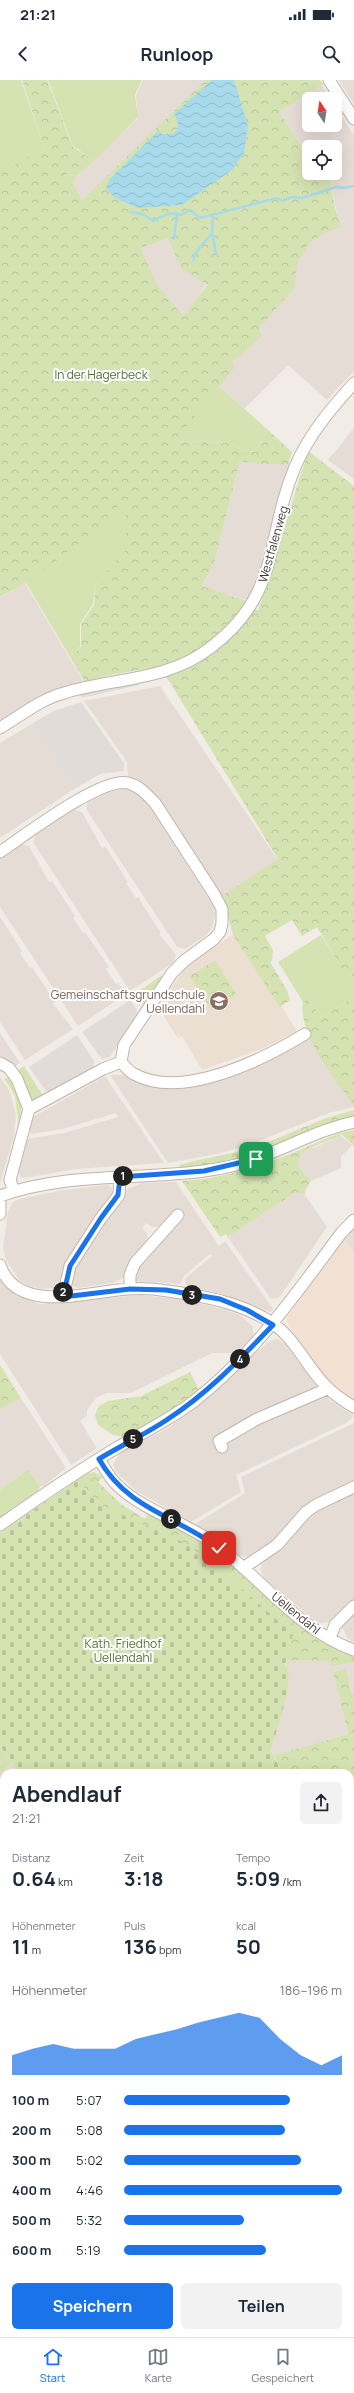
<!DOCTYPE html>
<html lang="de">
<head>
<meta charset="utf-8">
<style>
  body { margin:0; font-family:Manrope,sans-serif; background:#f2f2f3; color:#1f2937; height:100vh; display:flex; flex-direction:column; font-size:15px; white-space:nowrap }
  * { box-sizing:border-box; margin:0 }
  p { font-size:13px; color:#747a83 }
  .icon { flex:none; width:22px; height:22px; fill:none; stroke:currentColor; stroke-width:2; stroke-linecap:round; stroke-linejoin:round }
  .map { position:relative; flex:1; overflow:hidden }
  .details { position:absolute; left:0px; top:1689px; width:354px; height:568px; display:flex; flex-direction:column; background:#fff; border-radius:12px 12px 0 0; box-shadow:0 4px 16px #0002 }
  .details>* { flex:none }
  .needle { width:26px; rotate:348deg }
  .tools { position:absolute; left:302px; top:12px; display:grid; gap:8px }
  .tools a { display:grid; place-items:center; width:40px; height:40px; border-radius:6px; background:#fff; box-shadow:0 4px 16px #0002; font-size:20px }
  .pin { position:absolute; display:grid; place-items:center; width:34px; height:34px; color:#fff; margin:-17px; border-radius:8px; box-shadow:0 2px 6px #0006 }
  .km { position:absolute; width:20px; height:20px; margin:-10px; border-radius:50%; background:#222; color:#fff; font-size:11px; line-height:20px; text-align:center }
  .round { display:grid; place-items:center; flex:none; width:42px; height:42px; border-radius:6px; background:#f2f2f3 }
  .summary { display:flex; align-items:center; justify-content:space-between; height:68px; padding:0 12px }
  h1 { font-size:22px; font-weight:700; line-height:30px }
  .figures { display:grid; grid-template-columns:repeat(3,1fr); gap:6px; height:68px; padding:4px 12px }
  .figures div { display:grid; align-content:center }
  .figures b { font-size:20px; font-weight:700 }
  .figures small { font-size:11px; font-weight:400 }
  .figures p { font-size:11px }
  .chart { height:112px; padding:8px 12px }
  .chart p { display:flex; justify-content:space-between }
  .chart svg { width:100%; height:72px; margin-top:4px; fill:#1a73e8; opacity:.7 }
  .cta { display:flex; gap:8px; margin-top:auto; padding:8px 12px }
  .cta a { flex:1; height:46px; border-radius:6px; background:#1a73e8; color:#fff; font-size:16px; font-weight:700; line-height:46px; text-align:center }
  .cta a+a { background:#f2f2f3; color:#1f2937 }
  ul { padding:0 12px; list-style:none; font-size:13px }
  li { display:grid; grid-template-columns:64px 48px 1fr; align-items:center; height:30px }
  li i { height:10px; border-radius:5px; background:#1a73e8 }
  .status { display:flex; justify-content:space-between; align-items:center; height:28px; padding:0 20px; background:#fff; direction:ltr }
  .status svg { height:11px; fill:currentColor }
  header { display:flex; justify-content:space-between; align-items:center; height:52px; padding:0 12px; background:#fff; font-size:18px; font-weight:700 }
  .tab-bar { display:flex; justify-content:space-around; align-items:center; height:56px; border-top:1px solid #e0e1e3; background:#fff; font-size:11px; color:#747a83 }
  .tab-bar a { display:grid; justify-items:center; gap:2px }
  .tab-bar .selected { color:#1a73e8 }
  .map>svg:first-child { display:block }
  .residential { fill:#e5ddd5 }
  .commercial { fill:#f2e0d3 }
  .industrial { fill:#e1dcd8 }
  .education { fill:#eadfd1 }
  .grass { fill:#d5e3b2 }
  .forest { fill:url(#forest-crowns); fill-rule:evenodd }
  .cemetery { fill:url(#cemetery-stones) }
  .garden { fill:url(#garden-furrows) }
  .parking { fill:#e0dddb }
  .water { fill:url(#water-waves) }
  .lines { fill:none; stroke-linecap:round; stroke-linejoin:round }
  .stream { stroke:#a7daea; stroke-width:2.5 }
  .minor-casing { stroke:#bfb5ad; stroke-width:13 }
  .major-casing { stroke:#daa66c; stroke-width:16 }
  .minor { stroke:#fff; stroke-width:11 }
  .major { stroke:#f6cd9b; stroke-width:14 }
  .route-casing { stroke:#fff; stroke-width:8 }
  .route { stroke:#1a73e8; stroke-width:5 }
  .labels { text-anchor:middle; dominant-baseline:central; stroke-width:4; stroke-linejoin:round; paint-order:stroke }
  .park-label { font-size:12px; fill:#53712e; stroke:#fff }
  .street-label { font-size:12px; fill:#443c36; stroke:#fff }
  .education-label { font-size:12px; fill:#785e54; stroke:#fff; text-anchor:end }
</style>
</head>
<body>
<div class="status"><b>21:21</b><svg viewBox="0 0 49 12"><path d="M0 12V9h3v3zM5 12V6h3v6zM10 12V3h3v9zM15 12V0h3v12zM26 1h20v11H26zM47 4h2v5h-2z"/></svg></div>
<header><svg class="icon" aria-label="back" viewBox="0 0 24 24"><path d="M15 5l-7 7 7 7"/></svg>Runloop<svg class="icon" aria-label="search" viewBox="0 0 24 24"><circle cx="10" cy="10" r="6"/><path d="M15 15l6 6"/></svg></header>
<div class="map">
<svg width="354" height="2257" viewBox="0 0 354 2257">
  <defs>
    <pattern id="forest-crowns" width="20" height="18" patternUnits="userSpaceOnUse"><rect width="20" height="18" fill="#d5e3b2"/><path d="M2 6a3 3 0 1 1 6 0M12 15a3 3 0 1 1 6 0" fill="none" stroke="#b8c49a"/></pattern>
    <pattern id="cemetery-stones" width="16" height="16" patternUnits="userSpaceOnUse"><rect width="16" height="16" fill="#d5e3b2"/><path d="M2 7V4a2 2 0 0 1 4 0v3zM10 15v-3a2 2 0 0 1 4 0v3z" fill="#b8c49a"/></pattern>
    <pattern id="garden-furrows" width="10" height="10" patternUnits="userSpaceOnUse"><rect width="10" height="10" fill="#d5e3b2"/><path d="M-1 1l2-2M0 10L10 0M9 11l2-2" fill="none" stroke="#b8c49a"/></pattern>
    <pattern id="water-waves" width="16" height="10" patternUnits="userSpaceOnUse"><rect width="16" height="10" fill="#a7daea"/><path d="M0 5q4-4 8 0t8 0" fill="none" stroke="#91bcc9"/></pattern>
  </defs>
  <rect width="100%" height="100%" fill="#f2ece7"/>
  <path class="residential" d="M143,0H235L83,142L69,119L76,96L138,38L136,15Z
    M339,0H354V24Z
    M321,4L330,19H309V45H335V26L354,56V291L327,320L288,285L244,329L175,266L338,139L329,93H335V67H309V85L275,34Z
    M165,147L208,201L184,239L129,207L143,154Z
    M354,348V399L328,380Z
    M240,381L258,384L292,383L259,499L247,520L202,507L214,484Z
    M25,503L83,601L56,609L0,641V518Z
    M160,606L278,780L222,816L157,717L145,706L128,698L127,682L84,621Z
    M33,643L76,708L0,758V663Z
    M118,708L128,709L137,714L150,727L214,827L215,835L212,848L204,857L185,869L177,867L86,729L88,721L98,714Z
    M74,730L82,732L102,768L105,766L128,802L126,803L136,818L138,817L161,853L159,854L176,875L173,883L130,911L33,762L35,756Z
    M22,764L29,766L49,802L52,801L75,836L73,838L83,853L85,852L109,887L106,889L116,904L118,903L126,914L78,946L0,827V778Z
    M0,837L22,871L20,873L30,888L32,887L55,922L53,924L73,949L25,980L0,942Z
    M0,953L20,983L14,987L0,977Z
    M308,956L354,1027L329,1033L251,1064L221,1073L168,1083L110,995H126L147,1003L188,1004Z
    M105,996L164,1083L76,1089L25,1098L20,1097L19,1091L27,1059L64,1053L118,1037L116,1033L63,1049L31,1054L29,1051L33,1037Z
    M0,997L9,1010L16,1034L14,1057L0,1103Z
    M341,1056L352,1065L341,1077V1088L311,1101L298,1086L301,1073Z
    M176,1102L219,1166L225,1161L273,1229L271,1232L221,1214L186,1205L185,1199L187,1197L212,1176L210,1174L185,1195L180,1204L135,1201L133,1197L162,1147H153L146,1143L142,1148L147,1153L148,1162L123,1198L112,1203L77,1208L71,1204L73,1187L101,1151L103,1141L126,1110L142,1103Z
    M108,1105L112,1108L113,1116L83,1154L78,1170L55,1208L42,1209L29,1206L19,1200L6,1180L3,1168L8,1132L13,1122L19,1119L64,1110Z
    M296,1112L305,1115L327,1147L279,1218L271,1219L228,1157Z
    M354,1149V1172L344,1160Z
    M0,1200L16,1216L40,1224L140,1215L186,1220L227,1230L241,1236L253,1247V1256L239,1270L233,1273H212L131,1313H107L97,1317L87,1330V1336L80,1341L97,1368L71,1385L0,1274Z
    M277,1259L285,1264L315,1304L331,1321L354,1336L346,1343L236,1395L241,1412L191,1442L135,1410L116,1392L113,1385L120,1373L168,1348L197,1326L268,1262Z
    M21,1318L66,1388L44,1406H40L28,1389L0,1410V1330Z
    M354,1343V1403L319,1417L280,1457L253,1475L245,1477L237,1474L223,1462L195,1444L245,1413L241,1397Z
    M354,1413V1562L347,1558L344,1550L331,1542L319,1543L313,1540L264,1498L261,1491L262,1484L265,1480L290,1460L313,1433Z
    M286,1580L329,1581L331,1586L354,1583V1621L346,1589L333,1592L348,1654L274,1675L271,1670L287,1616Z
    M12,1683L19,1693H4V1776L0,1771V1692Z
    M0,1795L4,1800V1844L0,1848Z
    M4,1862V1972L0,1975V1867Z
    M354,1872V1905L350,1902V1874Z
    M350,1908L354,1914V2042L350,2035Z
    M123,2253H210L204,2257H118Z"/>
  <path class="commercial" d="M344,1160L354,1172V1321L333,1305L320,1290L288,1245L286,1238Z
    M0,2002L4,2007V2253H83L78,2257H0Z
    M210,2253H261L264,2257H204Z"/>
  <path class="industrial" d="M81,622L124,683V691L100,694L76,708L33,643L54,631Z
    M130,920L137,930V936L110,977L102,979L82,952Z
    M77,955L94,981L93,989L51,1012L46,1011L29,987Z"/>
  <path class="education" d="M234,854L297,951L262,969L202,990L182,956L178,958L158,927L187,885Z
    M354,2090V2110L350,2113V2094Z"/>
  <path class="grass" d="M0,0H21L47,76L62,94L76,96L69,119L0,214Z
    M48,0H142L135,15L138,37L94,81L73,66Z
    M175,267L268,350L255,372L241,370L231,363L154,360Z
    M126,388V471L96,503L93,524L80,544V567L70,577L26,503L0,517Z
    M321,855L346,894L350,893L354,899V917L321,938L308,919L303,922L278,882Z
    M161,896L163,897L146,924L139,923L133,915Z
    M24,986L42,1014L43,1018L34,1021L30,1018L17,991Z
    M4,998H13L22,1024L19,1047L15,1016Z
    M340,1053L341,1056L319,1064L318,1062Z
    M194,1081L195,1087L182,1088L179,1085Z
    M28,1389L40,1406L38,1412L0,1439V1410Z
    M0,1666L12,1683L0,1692Z"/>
  <path class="forest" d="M22,0H47L73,67L94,81L76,96L66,94L82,120L206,0H320L323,4L279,32L309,79V93H329L335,128L341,147L328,151L309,163L297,184L295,207L259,248L262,256L231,283L235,287L175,361L231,363L241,370L255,372L268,350L292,372L288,384H258L240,381L214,484L202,506L247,521L258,531L308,371L354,406V899L350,893L346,895L317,847L302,856L292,840L265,856L273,870L272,881L270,882L287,910L290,920L280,927L233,855L222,816L278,779L166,596L151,588L110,595L85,602L70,577L81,567V544L94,525L96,503L126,470V418L103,444L52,484L0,517V94L44,67ZM168,158L181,188L207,205L183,236L157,205L140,168Z
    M215,880L237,915L212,930L190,896Z
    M354,917V1027C337,1000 297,955 303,922L308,919L321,938Z
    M354,1030V1036L310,1050L249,1077L195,1087L194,1081L251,1069L326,1038Z
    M354,1050V1066L340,1053Z
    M318,1062L319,1064L301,1073L298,1086L311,1101L305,1111V1115L296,1112L228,1157L226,1154L220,1157L182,1101C232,1098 273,1082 318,1062Z
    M0,1285L21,1318L0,1330Z
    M190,1292L199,1310L166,1334L125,1357L113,1355L98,1345L95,1335L99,1326L108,1321L141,1316Z
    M94,1392L103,1397L98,1402L121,1424L145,1439L149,1432C174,1446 198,1458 220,1475C263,1510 300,1557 354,1575V1583L331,1586L329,1581L286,1580L293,1554L126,1438L99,1424L77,1400L85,1394Z
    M346,1589L354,1621V1840L350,1832V1693H282L274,1675L348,1654L333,1592Z
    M354,2223V2257H292L299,2253H350V2225Z"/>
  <path class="cemetery" d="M77,1400L99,1424L182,1462L210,1481L293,1554L285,1585L289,1591L287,1616L271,1670L282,1693H19L0,1666V1453Z
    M350,1832L354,1840V1872L350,1874Z"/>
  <path class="garden" d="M4,1972V2007L0,2002V1975Z"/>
  <path class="parking" d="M137,600L139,605L82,618L79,613Z
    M350,2162L354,2168V2220L350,2222Z"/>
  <path class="water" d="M212,0H234L248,46L244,73L232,90L182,125L138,128L115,118L106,108L110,99L158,51L162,54H173C180,48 179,43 174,34Z"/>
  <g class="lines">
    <path class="stream" d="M131,132L145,135L153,141C164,136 168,131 181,135L190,130L200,138L277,118L282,121L292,117L302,118L336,107L342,108L354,106
      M213,134L212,153L216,174
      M174,159L177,134
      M194,180V175L212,153
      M350,2249L354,2248
      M322,2257L332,2253"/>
    <defs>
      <path id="minor" d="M329,0L354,39
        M0,648C20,636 41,619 64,613C112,598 168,601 210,568C282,514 265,458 295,387C309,354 331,329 354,303
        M0,772C24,756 102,696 128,703C140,706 147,715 155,723L214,814L222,829V843L220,852L214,859L184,881L172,893L124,965L121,982L103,989L29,1029
        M121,982C125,986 129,992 134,994C182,1021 264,979 305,954
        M0,983L9,988L17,999L29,1029L10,1100L14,1111
        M0,1116C72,1090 148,1102 222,1088C268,1080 308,1052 354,1042
        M0,1122V1134
        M0,1185C17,1236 90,1211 129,1209C141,1208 156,1209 168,1211C206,1216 261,1226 288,1257C313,1287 317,1306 354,1327
        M130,1209V1195L135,1183L178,1135
        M63,1217L70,1186L101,1138L119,1115L120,1097
        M222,1367L219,1361L257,1339L327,1309
        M99,1379C105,1389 110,1399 118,1406C145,1431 182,1441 212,1462C260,1496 297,1550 354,1570
        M0,1445C38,1418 78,1391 118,1367C144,1352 169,1340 193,1322C254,1275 297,1212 342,1152L354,1140
        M243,1488L277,1465L306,1432L316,1425L354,1407
        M330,1558L335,1545L354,1526
        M0,1783L4,1788
        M0,1860L4,1855
        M272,2253L275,2257"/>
      <path id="major" d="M350,2067L354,2064
        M97,2257L102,2253"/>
    </defs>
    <use href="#minor" class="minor-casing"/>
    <use href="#major" class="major-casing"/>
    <use href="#minor" class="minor"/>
    <use href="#major" class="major"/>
  </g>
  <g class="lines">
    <defs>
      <path id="route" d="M219,1468C176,1436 127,1429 99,1379C122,1365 146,1354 168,1339C208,1313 240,1279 273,1245L247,1230L220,1219L166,1210L130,1209L63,1217L70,1186L101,1138L118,1115L120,1097L204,1091L256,1079"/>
    </defs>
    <use href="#route" class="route-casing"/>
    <use href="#route" class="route"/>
  </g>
  <defs>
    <symbol id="school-disc" viewBox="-11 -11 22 22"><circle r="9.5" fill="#8d6e63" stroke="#fff"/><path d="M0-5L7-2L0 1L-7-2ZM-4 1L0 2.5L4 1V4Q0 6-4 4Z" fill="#fff"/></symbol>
  </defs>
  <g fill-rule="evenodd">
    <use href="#school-disc" x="208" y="910" width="22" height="22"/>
  </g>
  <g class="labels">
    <g class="park-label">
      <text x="101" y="294">In der Hagerbeck</text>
      <text x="123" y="1563">Kath. Friedhof<tspan x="123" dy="14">Uellendahl</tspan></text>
    </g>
    <g class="street-label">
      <text transform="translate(273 464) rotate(-74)">Westfalenweg</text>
      <text transform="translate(296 1533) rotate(39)">Uellendahl</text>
    </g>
    <g class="education-label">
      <text x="205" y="914">Gemeinschaftsgrundschule<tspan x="205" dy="14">Uellendahl</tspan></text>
    </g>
  </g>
</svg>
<div class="tools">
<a><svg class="needle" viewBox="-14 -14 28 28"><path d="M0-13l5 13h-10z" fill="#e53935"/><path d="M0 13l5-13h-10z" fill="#747a83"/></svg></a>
<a><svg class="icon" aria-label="locate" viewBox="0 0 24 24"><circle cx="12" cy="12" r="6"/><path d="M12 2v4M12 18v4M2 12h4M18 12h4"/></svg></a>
</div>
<div class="pin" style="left:256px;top:1079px;background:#1e9e55"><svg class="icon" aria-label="arrive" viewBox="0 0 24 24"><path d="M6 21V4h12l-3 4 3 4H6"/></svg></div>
<div class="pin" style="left:219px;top:1468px;background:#d93025"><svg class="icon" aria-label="check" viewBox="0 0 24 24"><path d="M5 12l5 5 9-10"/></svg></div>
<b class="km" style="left:123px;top:1096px">1</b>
<b class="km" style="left:63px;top:1212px">2</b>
<b class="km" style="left:192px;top:1215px">3</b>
<b class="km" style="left:240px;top:1279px">4</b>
<b class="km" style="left:133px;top:1359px">5</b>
<b class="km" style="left:171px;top:1439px">6</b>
<section class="details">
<div class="summary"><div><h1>Abendlauf</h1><p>21:21</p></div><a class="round"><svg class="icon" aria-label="share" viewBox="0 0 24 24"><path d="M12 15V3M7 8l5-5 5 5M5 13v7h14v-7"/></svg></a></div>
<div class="figures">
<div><p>Distanz</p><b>0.64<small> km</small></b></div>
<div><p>Zeit</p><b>3:18</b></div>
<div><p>Tempo</p><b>5:09<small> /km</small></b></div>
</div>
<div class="figures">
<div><p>Höhenmeter</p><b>11<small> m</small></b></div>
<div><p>Puls</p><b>136<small> bpm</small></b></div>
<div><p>kcal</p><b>50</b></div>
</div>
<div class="chart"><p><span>Höhenmeter</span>186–196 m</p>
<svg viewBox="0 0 160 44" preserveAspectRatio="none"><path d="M0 44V32L10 28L20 25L30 28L40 28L50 28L60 22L70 19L80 16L90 12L100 9L110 6L120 9L130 22L140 32L150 38L160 32V44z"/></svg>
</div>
<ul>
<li><b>100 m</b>5:07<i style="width:76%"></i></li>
<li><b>200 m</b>5:08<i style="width:74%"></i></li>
<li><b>300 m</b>5:02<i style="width:81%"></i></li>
<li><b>400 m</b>4:46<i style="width:100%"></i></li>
<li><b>500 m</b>5:32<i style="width:55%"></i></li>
<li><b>600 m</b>5:19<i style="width:65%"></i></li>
</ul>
<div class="cta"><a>Speichern</a><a>Teilen</a></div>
</section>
</div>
<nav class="tab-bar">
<a class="selected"><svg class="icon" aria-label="home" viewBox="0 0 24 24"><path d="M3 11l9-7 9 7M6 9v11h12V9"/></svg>Start</a>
<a><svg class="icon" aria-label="map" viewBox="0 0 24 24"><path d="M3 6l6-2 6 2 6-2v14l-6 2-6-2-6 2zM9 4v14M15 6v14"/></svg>Karte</a>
<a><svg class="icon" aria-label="saved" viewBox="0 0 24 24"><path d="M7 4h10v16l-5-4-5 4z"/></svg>Gespeichert</a>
</nav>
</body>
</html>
